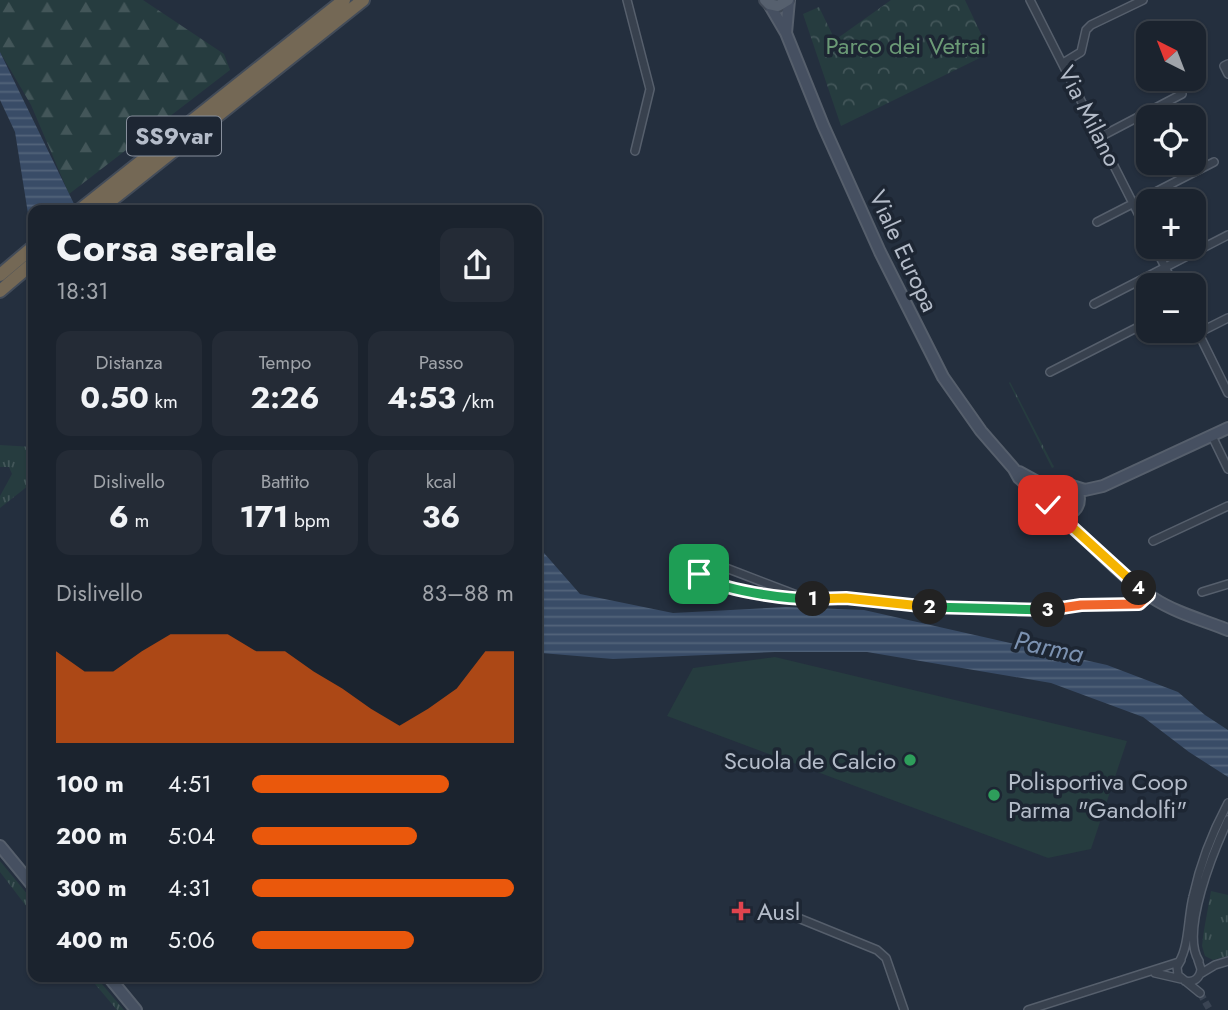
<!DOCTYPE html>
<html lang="it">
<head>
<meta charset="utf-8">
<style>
  body { margin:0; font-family:Jost,sans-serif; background:#242b36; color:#f1f3f6; height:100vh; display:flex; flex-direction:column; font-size:26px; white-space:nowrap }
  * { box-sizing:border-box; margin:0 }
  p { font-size:23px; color:#a0a4aa }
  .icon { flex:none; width:38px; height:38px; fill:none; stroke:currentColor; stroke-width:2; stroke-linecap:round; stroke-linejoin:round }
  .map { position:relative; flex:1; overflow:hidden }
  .panel { position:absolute; left:28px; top:205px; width:514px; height:777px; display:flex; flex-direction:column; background:#1b232e; border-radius:14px; box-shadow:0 2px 5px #0004,0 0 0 2px #39404a }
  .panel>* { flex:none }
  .needle { width:46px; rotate:318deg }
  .tools { position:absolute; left:1136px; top:21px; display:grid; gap:14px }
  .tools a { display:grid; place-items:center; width:70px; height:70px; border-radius:14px; background:#1b232e; box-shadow:0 2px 5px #0004,0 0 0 2px #39404a; font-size:35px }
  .pin { position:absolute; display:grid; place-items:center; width:60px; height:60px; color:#fff; margin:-30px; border-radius:14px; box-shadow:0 4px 10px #0006 }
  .km { position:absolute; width:35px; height:35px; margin:-18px; border-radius:50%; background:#222; color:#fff; font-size:19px; line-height:35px; text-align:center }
  .round { display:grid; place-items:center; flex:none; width:74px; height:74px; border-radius:14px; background:#242b36 }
  .summary { display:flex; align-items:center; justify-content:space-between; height:119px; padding:0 28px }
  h1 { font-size:38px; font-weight:700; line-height:52px }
  .metrics { display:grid; grid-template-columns:repeat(3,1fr); gap:10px; height:119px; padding:7px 28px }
  .metrics div { display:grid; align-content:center; border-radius:14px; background:#242b36; text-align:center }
  .metrics b { font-size:30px; font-weight:700 }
  .metrics small { font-size:19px; font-weight:400 }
  .metrics p { font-size:19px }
  .chart { height:196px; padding:14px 28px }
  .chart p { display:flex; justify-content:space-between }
  .chart svg { width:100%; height:126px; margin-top:7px; fill:#ea580c; opacity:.7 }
  ul { padding:0 28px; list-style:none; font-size:23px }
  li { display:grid; grid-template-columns:112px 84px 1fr; align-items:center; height:52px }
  li i { height:18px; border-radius:9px; background:#ea580c }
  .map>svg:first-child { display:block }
  .grass { fill:url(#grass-tufts) }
  .forest { fill:url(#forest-firs) }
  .park { fill:url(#park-crowns) }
  .pitch { fill:#263c3f }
  .water { fill:url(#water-rules) }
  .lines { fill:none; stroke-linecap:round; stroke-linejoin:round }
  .street-tunnel { stroke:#3a4453; stroke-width:7; stroke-dasharray:7 3.5; stroke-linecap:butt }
  .street-casing { stroke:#565f6c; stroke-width:10 }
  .secondary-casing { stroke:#565f6c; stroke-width:14 }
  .primary-casing { stroke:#414a57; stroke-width:14 }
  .highway-casing { stroke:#434c59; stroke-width:16 }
  .street { stroke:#38414e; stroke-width:7 }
  .secondary { stroke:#465061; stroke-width:10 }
  .primary { stroke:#56606e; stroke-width:10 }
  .highway { stroke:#746855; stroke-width:12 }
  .split-1-casing { stroke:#fff; stroke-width:14 }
  .split-2-casing { stroke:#fff; stroke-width:14 }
  .split-3-casing { stroke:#fff; stroke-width:14 }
  .split-4-casing { stroke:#fff; stroke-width:14 }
  .split-5-casing { stroke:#fff; stroke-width:14 }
  .split-1 { stroke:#22a559; stroke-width:9 }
  .split-2 { stroke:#f5b400; stroke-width:9 }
  .split-3 { stroke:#22a559; stroke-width:9 }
  .split-4 { stroke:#f0652b; stroke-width:9 }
  .split-5 { stroke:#f5b400; stroke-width:9 }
  .leisure-dot { fill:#2e9e5b; stroke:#1d2633; stroke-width:2.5 }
  .health-dot { fill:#e0444e; stroke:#1d2633; stroke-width:2.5 }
  .labels { text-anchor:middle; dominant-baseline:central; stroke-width:7; stroke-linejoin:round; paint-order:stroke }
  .shield { fill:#1d2633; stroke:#878f9c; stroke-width:2 }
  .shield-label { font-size:23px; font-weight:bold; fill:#b4bcc9 }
  .park-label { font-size:24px; fill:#6b9a76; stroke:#1d2633 }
  .street-label { font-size:24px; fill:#b4bcc9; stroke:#1d2633 }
  .poi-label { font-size:24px; fill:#b4bcc9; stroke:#1d2633; text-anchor:start }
  .water-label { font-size:26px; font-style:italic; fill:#7c92b1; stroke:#1d2633 }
</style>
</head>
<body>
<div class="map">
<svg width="1228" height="1010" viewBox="0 0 1228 1010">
  <defs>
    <pattern id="grass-tufts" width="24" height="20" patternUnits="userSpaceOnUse" patternTransform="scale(1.75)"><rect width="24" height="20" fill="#263c3f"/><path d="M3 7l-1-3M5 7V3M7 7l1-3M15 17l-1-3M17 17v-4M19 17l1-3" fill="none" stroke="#435659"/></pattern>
    <pattern id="forest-firs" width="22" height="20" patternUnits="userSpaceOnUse" patternTransform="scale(1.75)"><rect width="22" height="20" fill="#263c3f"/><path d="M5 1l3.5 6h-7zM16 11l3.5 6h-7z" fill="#435659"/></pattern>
    <pattern id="park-crowns" width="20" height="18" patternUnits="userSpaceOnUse" patternTransform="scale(1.75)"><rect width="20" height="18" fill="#263c3f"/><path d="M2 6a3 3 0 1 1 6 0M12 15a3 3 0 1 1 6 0" fill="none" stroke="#435659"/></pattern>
    <pattern id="water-rules" width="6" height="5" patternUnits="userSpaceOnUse" patternTransform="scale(1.75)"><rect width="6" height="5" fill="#394c67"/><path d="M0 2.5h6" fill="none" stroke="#53647b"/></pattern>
  </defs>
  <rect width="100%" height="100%" fill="#242f3e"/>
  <path class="grass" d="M1010,382L1054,467L1052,468L1009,383Z
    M0,445L33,447V482L0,508V496L12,474L9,467H0Z
    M1054 499a8 8 0 1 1 16 0a8 8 0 1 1-16 0Z
    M0,861L33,901V915L0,872Z
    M1211,891L1228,895V956L1213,960L1205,956L1202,946L1204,930Z
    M89,977H96L124,1010H117Z"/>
  <path class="forest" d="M0,0H143L224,54L230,70L69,194L31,105L0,52Z"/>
  <path class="park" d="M891,0H965L990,53L841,126L803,14L819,7L835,40Z"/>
  <path class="pitch" d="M775,657L1127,741L1091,849L1048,858L667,716L693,668Z"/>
  <path class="water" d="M0,52L77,210H33V245L15,132L0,100Z
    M537,545L580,594L673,613L786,607L864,610L1107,665L1178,692L1205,715L1228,730V777L1189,752L1143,717L1051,683L867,652H775L613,659L541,653L537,650Z"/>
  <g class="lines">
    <path class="street-tunnel" d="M1200,993L1210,1010"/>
    <defs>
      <path id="street" d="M627,0L650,89L635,151
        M1030,0L1148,233
        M1063,63L1081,52L1086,30L1091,25L1143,0
        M1228,64L1224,66L1228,74
        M1100,137L1182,94
        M1097,222L1214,162
        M1155,247L1174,285
        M1094,304L1228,235
        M1194,324L1228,393
        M1198,333L1228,318
        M1050,372L1148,322
        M1212,436L1228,469
        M1153,541L1228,506
        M1202,592L1228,584
        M813,599C781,598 729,593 701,576L699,570L704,563H713L807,599H846L952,608L1052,610L1081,605L1139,604L1149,595
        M781,911L877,950L886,958L904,1010
        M1181,960L1177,967L1178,975L1200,993
        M1199,961C1180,932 1214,850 1228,820
        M1155,973L1181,979
        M1200,974L1215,965L1228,961
        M1185,981C1194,983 1200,978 1201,969L1198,960
        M1028,1010L1179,962C1189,947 1188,916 1193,897C1200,864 1212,833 1228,803"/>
      <path id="secondary" d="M769,4L786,33L823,125L880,252L943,377L981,431L1014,469L1019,478L1040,496L1049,507
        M786,33L789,0
        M1019,472L1039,483H1060
        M1047 499a16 16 0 1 1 32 0a16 16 0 1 1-32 0Z
        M1072,486L1085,490L1103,486L1228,428
        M1055,513C1089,539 1117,574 1153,598C1176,613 1203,620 1228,630
        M0,846L33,886
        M108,976L136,1010"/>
      <path id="primary" d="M765,0L769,4L778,6L788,0"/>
      <path id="highway" d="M80,210L344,0
        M99,210L363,0
        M0,275L33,247
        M0,291L33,263"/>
    </defs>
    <use href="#street" class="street-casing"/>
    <use href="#secondary" class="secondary-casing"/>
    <use href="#primary" class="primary-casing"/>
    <use href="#highway" class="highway-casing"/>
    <use href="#street" class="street"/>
    <use href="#secondary" class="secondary"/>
    <use href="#primary" class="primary"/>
    <use href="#highway" class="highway"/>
  </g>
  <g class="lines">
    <defs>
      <path id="split-1" d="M699,574C718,591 788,599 813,599"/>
      <path id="split-2" d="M813,599L846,598L930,607"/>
      <path id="split-3" d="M930,607L1048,610"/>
      <path id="split-4" d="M1048,610L1081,605L1139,604L1149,595L1139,588"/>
      <path id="split-5" d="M1048,505L1139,588"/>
    </defs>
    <use href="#split-1" class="split-1-casing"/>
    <use href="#split-2" class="split-2-casing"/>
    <use href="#split-3" class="split-3-casing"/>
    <use href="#split-4" class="split-4-casing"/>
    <use href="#split-5" class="split-5-casing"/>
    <use href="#split-1" class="split-1"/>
    <use href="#split-2" class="split-2"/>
    <use href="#split-3" class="split-3"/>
    <use href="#split-4" class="split-4"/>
    <use href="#split-5" class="split-5"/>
  </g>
  <g class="leisure-dot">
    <circle cx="910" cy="760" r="7"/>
    <circle cx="994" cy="795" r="7"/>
  </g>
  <path class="health-dot" d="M737.5 900.5h7v7h7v7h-7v7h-7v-7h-7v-7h7z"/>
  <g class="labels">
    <rect class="shield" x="127" y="116.5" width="94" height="39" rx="5"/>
    <g class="shield-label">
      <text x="174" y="136">SS9var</text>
    </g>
    <g class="park-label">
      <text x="906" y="45">Parco dei Vetrai</text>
    </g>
    <g class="street-label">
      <text transform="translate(1090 116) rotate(63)">Via Milano</text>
      <text transform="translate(904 251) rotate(65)">Viale Europa</text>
    </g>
    <g class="poi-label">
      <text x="896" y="760" text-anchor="end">Scuola de Calcio</text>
      <text x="1008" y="781">Polisportiva Coop<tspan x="1008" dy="28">Parma "Gandolfi"</tspan></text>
      <text x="757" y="911">Ausl</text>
    </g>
    <g class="water-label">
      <text transform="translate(1049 647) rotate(12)">Parma</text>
    </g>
  </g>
</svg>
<div class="tools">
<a><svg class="needle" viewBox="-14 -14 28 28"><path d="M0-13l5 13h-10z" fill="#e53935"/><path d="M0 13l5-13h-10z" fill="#a0a4aa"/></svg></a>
<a><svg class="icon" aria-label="locate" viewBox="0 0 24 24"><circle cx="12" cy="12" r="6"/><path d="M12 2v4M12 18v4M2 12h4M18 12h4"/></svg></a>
<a>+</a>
<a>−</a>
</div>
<div class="pin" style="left:699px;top:574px;background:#1e9e55"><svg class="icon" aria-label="arrive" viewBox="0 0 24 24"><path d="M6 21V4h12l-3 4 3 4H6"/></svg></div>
<div class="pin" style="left:1048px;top:505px;background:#d93025"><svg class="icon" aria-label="check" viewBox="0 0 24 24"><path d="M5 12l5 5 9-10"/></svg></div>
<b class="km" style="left:813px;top:599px">1</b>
<b class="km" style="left:930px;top:607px">2</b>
<b class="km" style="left:1048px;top:610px">3</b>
<b class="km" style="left:1139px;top:588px">4</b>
<section class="panel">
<div class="summary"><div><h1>Corsa serale</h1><p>18:31</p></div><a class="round"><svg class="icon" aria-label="share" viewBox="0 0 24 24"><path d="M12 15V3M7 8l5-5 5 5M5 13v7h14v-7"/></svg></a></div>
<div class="metrics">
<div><p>Distanza</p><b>0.50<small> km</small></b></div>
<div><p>Tempo</p><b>2:26</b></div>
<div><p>Passo</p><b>4:53<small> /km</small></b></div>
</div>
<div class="metrics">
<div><p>Dislivello</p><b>6<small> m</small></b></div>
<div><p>Battito</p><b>171<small> bpm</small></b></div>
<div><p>kcal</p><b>36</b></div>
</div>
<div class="chart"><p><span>Dislivello</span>83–88 m</p>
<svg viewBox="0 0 160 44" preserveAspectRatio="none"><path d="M0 44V12L10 19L20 19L30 12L40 6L50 6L60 6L70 12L80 12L90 19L100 25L110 32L120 38L130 32L140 25L150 12L160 12V44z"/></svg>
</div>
<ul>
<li><b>100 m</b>4:51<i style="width:75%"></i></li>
<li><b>200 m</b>5:04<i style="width:63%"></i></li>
<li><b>300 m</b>4:31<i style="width:100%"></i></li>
<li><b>400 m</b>5:06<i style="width:62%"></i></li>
</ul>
</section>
</div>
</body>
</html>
